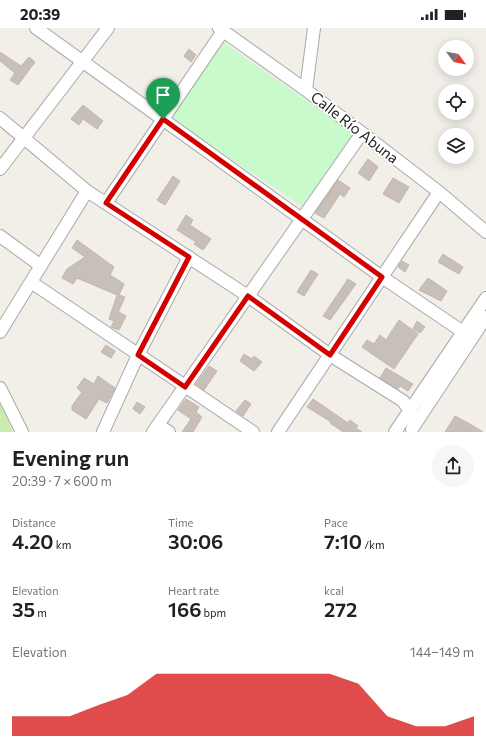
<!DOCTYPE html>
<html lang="en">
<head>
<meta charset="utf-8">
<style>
  body { margin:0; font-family:Commissioner,sans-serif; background:#f6f6f6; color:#202124; height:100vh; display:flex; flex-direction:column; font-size:15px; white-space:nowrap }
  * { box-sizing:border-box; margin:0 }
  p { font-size:13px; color:#757577 }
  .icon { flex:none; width:22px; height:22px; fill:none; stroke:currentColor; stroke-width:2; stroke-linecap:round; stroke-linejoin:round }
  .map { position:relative; height:404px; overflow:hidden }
  .side { display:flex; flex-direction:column; background:#fff; flex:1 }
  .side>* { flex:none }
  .needle { width:26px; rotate:122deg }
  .tools { position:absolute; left:438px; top:12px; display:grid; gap:8px }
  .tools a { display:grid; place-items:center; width:36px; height:36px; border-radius:50%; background:#fff; box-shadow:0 2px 10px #0003; font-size:20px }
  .pin { position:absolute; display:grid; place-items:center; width:34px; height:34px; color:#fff; margin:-41px -17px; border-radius:50% 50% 50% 0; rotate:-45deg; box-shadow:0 0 4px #0007 }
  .pin .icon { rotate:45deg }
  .round { display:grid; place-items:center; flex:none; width:42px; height:42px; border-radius:21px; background:#f6f6f6 }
  .summary { display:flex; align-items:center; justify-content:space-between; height:68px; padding:0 12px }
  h1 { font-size:22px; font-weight:600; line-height:30px }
  .metrics { display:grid; grid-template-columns:repeat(3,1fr); gap:6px; height:68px; padding:4px 12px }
  .metrics div { display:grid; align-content:center }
  .metrics b { font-size:20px; font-weight:600 }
  .metrics small { font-size:11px; font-weight:400 }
  .metrics p { font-size:11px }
  .chart { height:112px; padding:8px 12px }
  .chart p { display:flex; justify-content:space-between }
  .chart svg { width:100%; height:72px; margin-top:4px; fill:#d40000; opacity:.7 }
  .status { display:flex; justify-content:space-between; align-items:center; height:28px; padding:0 20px; background:#fff; direction:ltr }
  .status svg { height:11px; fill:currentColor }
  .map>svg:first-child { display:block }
  .grass { fill:#cdebb0 }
  .park { fill:#c8facc }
  .building { fill:#c7bfb8; stroke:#c4b6ab }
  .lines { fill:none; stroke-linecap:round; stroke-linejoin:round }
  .street-casing { stroke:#a9a9a9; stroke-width:14 }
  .street { stroke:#fff; stroke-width:12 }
  .route-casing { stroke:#fff; stroke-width:8 }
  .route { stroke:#d40000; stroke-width:5 }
  .labels { text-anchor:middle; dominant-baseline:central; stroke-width:3.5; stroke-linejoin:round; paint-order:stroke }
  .street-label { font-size:15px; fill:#222; stroke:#fff }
</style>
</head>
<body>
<div class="status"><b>20:39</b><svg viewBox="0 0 49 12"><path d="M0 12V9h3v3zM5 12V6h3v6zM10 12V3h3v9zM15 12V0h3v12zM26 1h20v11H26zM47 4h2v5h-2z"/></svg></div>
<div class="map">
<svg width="486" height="404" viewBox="0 0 486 404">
  <rect width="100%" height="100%" fill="#f2efe9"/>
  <path class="grass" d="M0,374L13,404H0Z"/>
  <path class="park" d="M223,14L354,106L302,178L170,91Z"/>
  <path class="building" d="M189,21L196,27L191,34L184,28Z
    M0,24L21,38L29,29L35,34L18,57L10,52L15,45L0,33Z
    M83,77L103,93L97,101L83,91L79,97L71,91Z
    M368,131L378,139L369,153L358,145Z
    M173,148L180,153L165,177L157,172Z
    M393,150L409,159L399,175L383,166Z
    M338,152L350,160L344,169L340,166L324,190L315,185Z
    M186,187L193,192L190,197L211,211L203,222L194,216L196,214L177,202Z
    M77,212L114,239L110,247L124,256L119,267L125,269L116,289L119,284L126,288L119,302L111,299L114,293L109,291L117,267L77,250L73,256L62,250L67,241L85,229L72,220Z
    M443,226L463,239L459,246L438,234Z
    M402,233L409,237L405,244L398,239Z
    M311,242L318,246L304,268L297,264Z
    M428,250L447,263L441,273L419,262Z
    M348,251L356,256L330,292L323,288Z
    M399,292L418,306L394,341L362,319L367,312L374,316L380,307L386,312Z
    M417,293L425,299L420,305L413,301Z
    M106,317L115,323L111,330L101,324Z
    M244,326L252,331L254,328L262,334L254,343L240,333Z
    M209,338L217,343L204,362L196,356Z
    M386,340L413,356L408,363L400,358L398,361L380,350Z
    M98,348L115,360L107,375L99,371L86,391L72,382V378L82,364L77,360L84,350L94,356Z
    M186,371L199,379L196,384L202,389L193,404H182L191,391L178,382Z
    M313,371L348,395L350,392L358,398L356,400L362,404H343L330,395L331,394L307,379Z
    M245,372L251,376L243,388L236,383Z
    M137,374L145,379L140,386L133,381Z
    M455,388L470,396L483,404H445Z"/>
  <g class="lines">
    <defs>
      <path id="street" d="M36,0L382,249L463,304
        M219,0L306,62L439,164L486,204
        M306,62L314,0
        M0,90L87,163L248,268L330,327L403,373L410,383L414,397
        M0,141L108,0
        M106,175L223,3
        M0,208L41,238
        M31,254L253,404
        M0,304L87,163
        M0,360L22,404
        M158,397L169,404
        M412,401L486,289
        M103,404L138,327L189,229
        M153,404L362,105
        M278,404L439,164
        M395,404L486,270"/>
    </defs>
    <use href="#street" class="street-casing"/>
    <use href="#street" class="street"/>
  </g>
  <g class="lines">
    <defs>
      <path id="route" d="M163,91L382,249L330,327L248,268L185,359L138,327L189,229L106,175Z"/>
    </defs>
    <use href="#route" class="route-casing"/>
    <use href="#route" class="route"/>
  </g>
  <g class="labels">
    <g class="street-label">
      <text transform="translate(355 99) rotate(38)">Calle Río Abuna</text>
    </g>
  </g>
</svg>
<div class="tools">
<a><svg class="needle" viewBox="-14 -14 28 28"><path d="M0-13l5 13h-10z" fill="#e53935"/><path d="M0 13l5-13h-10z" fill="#757577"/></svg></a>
<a><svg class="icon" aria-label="locate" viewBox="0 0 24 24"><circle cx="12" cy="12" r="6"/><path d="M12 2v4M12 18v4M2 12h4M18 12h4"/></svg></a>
<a><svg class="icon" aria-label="layers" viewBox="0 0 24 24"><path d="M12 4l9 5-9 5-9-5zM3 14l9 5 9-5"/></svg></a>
</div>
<div class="pin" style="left:163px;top:91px;background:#1e9e55"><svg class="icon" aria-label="arrive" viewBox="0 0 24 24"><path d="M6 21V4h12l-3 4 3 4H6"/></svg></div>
</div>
<section class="side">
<div class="summary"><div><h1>Evening run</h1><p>20:39 · 7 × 600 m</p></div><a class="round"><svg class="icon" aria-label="share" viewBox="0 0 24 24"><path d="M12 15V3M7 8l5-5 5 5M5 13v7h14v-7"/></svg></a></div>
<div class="metrics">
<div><p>Distance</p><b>4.20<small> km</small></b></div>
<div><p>Time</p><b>30:06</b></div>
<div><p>Pace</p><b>7:10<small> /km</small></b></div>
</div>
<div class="metrics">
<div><p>Elevation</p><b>35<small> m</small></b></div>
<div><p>Heart rate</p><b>166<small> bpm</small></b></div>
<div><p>kcal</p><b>272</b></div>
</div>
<div class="chart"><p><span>Elevation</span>144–149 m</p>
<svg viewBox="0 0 160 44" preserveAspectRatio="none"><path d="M0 44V32L10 32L20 32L30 25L40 19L50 6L60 6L70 6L80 6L90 6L100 6L110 6L120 12L130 32L140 38L150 38L160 32V44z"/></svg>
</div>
</section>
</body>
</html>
